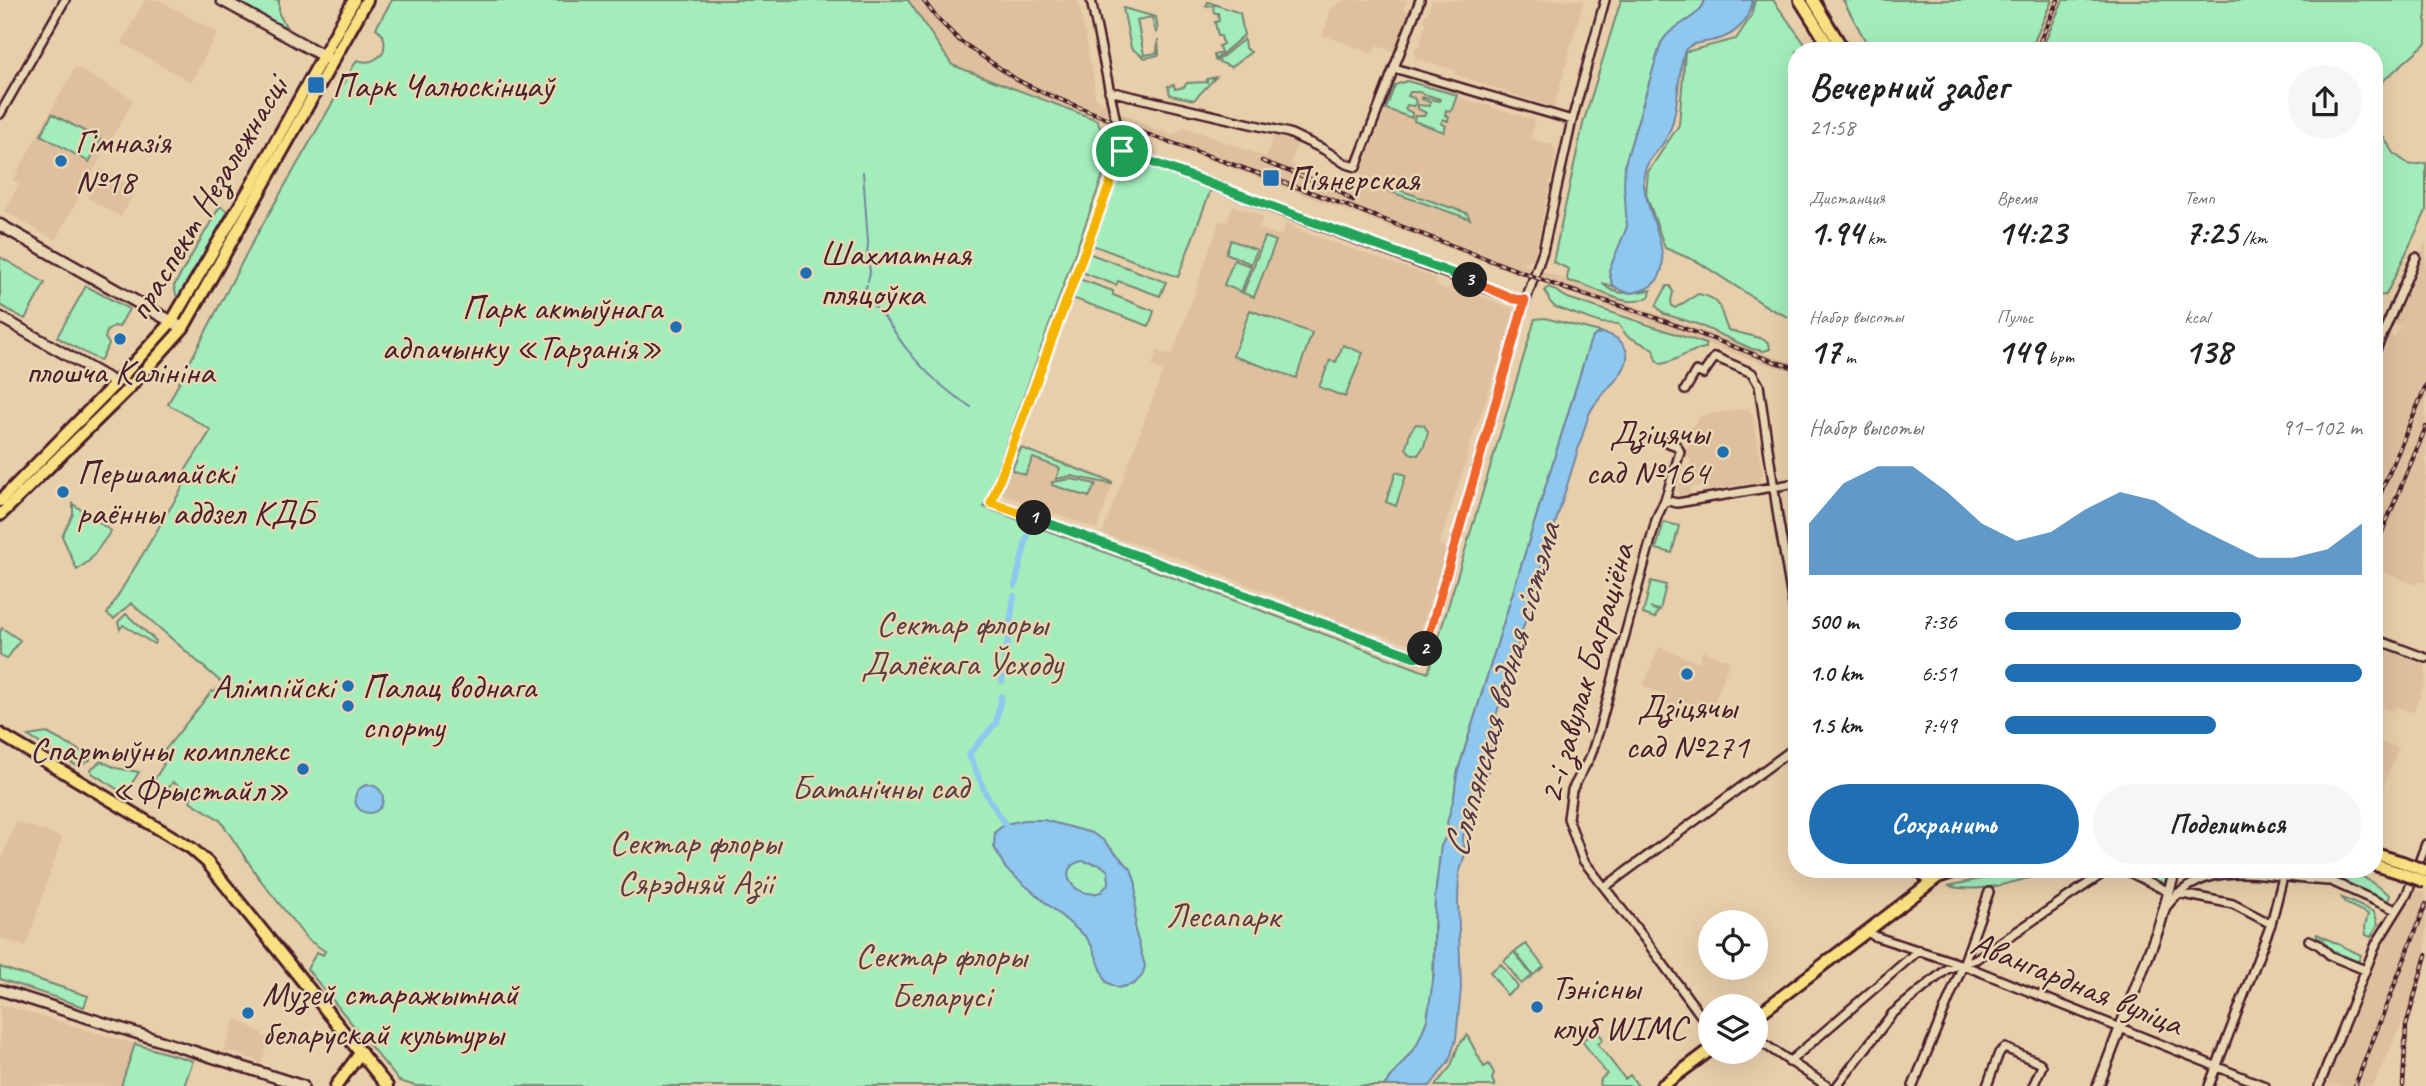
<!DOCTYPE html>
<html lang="ru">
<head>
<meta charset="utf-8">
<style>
  body { margin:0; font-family:Caveat,sans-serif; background:#f6f6f6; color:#222; height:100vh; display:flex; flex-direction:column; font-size:26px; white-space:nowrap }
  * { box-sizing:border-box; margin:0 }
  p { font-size:23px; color:#767676 }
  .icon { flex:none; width:38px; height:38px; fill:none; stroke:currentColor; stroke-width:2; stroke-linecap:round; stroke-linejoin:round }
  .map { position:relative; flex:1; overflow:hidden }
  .panel { position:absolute; left:1788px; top:42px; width:595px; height:836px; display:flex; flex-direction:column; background:#fff; border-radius:28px; box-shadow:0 7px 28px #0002 }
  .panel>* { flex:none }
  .fabs { position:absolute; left:1698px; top:910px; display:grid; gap:14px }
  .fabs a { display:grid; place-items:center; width:70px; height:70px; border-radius:50%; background:#fff; box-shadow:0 7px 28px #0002; font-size:35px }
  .pin { position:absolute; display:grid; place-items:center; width:60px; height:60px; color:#fff; margin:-30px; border:4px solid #fff; border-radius:50%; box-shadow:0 2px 7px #0007 }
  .km { position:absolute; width:35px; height:35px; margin:-18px; border-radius:50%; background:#222; color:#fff; font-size:19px; line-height:35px; text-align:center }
  .round { display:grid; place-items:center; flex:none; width:74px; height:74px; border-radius:37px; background:#f6f6f6 }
  .head { display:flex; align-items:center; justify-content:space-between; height:119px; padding:0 21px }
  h1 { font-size:38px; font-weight:700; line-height:52px }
  .metrics { display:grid; grid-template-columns:repeat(3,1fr); gap:10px; height:119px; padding:7px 21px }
  .metrics div { display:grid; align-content:center }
  .metrics b { font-size:35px; font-weight:700 }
  .metrics small { font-size:19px; font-weight:400 }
  .metrics p { font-size:19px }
  .chart { height:196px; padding:14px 21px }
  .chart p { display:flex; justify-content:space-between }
  .chart svg { width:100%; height:126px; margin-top:7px; fill:#1f6fb2; opacity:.7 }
  .cta { display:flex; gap:14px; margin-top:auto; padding:14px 21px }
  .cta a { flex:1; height:80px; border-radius:42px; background:#1f6fb2; color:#fff; font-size:28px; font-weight:700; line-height:80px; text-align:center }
  .cta a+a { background:#f6f6f6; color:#222 }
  ul { padding:0 21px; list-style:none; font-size:23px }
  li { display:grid; grid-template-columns:112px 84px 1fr; align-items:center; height:52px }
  li i { height:18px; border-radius:9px; background:#1f6fb2 }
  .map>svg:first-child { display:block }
  .built { fill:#dec09e }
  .green { fill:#a3edbb; stroke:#768673; stroke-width:2 }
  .water { fill:#8fc8ee; stroke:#7384a0; stroke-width:2; fill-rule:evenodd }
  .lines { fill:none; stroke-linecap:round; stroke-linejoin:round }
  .stream { stroke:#7384a0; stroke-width:2 }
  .canal { stroke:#8fc8ee; stroke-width:6 }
  .minor-casing { stroke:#4a1f2b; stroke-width:12 }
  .tertiary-casing { stroke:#4a1f2b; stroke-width:14 }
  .secondary-casing { stroke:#4a1f2b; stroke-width:15 }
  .primary-casing { stroke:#4a1f2b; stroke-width:16 }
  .minor { stroke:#e9d7b4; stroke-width:7 }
  .tertiary { stroke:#e9d7b4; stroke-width:9 }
  .secondary { stroke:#e9d7b4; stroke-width:10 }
  .primary { stroke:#f9e181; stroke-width:10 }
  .rail-casing { stroke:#4a1f2b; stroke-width:4.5 }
  .rail { stroke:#e9d7b4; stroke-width:2; stroke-dasharray:5; stroke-linecap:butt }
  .primary-bridge-casing { stroke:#4a1f2b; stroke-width:16; stroke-linecap:butt }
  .primary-bridge { stroke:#f9e181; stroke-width:10 }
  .split-1-casing { stroke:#fff; stroke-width:14 }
  .split-2-casing { stroke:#fff; stroke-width:14 }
  .split-3-casing { stroke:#fff; stroke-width:14 }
  .split-4-casing { stroke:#fff; stroke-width:14 }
  .split-1 { stroke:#f5b400; stroke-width:9 }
  .split-2 { stroke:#22a559; stroke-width:9 }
  .split-3 { stroke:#f0652b; stroke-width:9 }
  .split-4 { stroke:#22a559; stroke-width:9 }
  .poi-dot { fill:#1f6fb2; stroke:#e9d7b4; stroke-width:2.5 }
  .labels { text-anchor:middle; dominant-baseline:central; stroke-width:5; stroke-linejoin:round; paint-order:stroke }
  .poi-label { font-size:35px; fill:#4a1f2b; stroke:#e9d7b4; text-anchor:start }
  .street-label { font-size:35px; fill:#4a1f2b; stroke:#e9d7b4 }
  .park-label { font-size:35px; fill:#573e41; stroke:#e9d7b4 }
  .water-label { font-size:37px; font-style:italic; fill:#543848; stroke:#e9d7b4 }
</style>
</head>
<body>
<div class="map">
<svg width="2426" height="1086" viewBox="0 0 2426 1086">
  <rect width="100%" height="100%" fill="#e8cfab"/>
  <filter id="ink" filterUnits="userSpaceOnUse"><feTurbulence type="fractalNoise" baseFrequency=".0143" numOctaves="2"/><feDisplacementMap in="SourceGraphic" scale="14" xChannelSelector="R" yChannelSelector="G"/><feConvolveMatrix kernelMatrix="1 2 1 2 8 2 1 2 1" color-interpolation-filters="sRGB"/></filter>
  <g filter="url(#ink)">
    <path class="built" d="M145,0H159L218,33L191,82L121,43Z
      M908,0H1078L1094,81L1095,97L1128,117L1171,135L1185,127L1266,157L1274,135L1298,141L1291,164L1360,189L1357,184L1395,85L1407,81L1535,120L1530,138L1553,145L1556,154L1534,259L1521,263L1777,358L1797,363V371L1772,366L1724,350L952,65Z
      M1345,0H1407L1404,9L1410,12L1394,52L1377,45L1373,54L1323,35L1331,8Z
      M1432,0H1584L1554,108L1454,74L1455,70L1415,59V46L1419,47L1426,22L1423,21L1425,14L1428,13Z
      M2052,0H2063L2041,51H2031Z
      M75,67L134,99L55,240L4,211L19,184L13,180Z
      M100,168L137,189L121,217L87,198L89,194L86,192Z
      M1233,205L1263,216L1259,228L1281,236L1286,223L1296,226L1295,229L1437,279L1435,285L1444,289L1448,290L1450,284L1514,309L1510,330L1467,454L1470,456H1468L1439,545L1447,548L1416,646L1343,622L1285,600L1286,597H1280L1159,551L1102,534L1163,371L1152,366L1157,351L1172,356L1220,220L1227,222Z
      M2426,239V583L2418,581L2417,585L2378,570L2381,562L2375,559V372L2389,335L2395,337L2400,326L2394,323Z
      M1748,408L1753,415L1763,475L1760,476L1762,482L1703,491L1702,486L1690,487V494L1679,496L1677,491L1680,482L1685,480L1691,459L1686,457L1688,431L1702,415Z
      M1020,446L1114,480L1097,529L1001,493Z
      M2376,645L2426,666V681L2414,711L2411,712L2396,706L2394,711L2375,706Z
      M1659,647L1698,662L1703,651L1730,661L1710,714L1679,702L1674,715L1655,707L1660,693L1643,686Z
      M2375,739L2398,748L2382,791L2375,788Z
      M16,822L62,837L26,947L0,938V863Z
      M2414,888L2426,893V971L2373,1086H2324L2381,949Z
      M0,1004L135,1044L121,1086H0Z
      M235,1018L262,1033V1036L269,1039L260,1067L257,1060L228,1051L222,1055Z"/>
    <path class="green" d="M234,0H279V14L288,30Z
      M392,0H908L952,65L1097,120L1111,153L984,507L1428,673L1535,319L1545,318L1604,333L1597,334L1590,342L1457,774L1450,829L1441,846L1435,897L1433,982L1427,1020L1417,1045L1384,1086H416L399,1081L307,969L317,952L323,955L325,951L307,939L259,878L220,820L190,801L192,796L173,782L167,790L153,782L164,764L162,762L165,750L212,691L215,692L222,683L131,603L114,619L107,614L190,475L185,471L211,430L168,404L252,243L357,60C368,64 375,61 383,53C386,42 385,35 376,28Z
      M1621,0H1705C1699,21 1673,22 1661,43L1625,164L1628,222L1624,238L1609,270L1612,284L1615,288L1602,283C1616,298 1634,292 1651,290L1650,296C1624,313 1595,283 1568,281L1567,278L1569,269L1553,262L1583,124Z
      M1755,0H1773L1810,51H1797V321L1771,309L1698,262L1665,248L1646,194L1648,172L1679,125L1685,52L1736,39L1751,16Z
      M1843,0H2052L2030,51H1871Z
      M2063,0H2426V43L2375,88V51H2041Z
      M1208,2L1240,13L1244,35L1215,60L1214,55L1221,53L1219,46L1223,44L1221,36H1218L1215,22L1219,21L1218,13H1214L1213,5L1206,6Z
      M1123,8L1156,17L1158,31L1156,33L1152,17L1137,20L1144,55L1157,53L1158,39L1159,55L1145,58L1131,48Z
      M1244,39L1245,48L1251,52L1231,67L1217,61Z
      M1216,77L1194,100L1170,95L1168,86L1174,85L1175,89L1184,87L1187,83L1207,82V79Z
      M1407,81L1457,95L1451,112L1446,110L1445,115L1449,117L1448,121L1443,119L1441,123L1446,126L1444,132L1414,121L1415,116H1424L1426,113L1418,109V105L1429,106L1430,102L1422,99V97L1439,101L1440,99L1419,92H1410L1408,96L1414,98L1416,102L1414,106L1407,105L1405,109L1412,113V118L1386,109L1395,85Z
      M52,114L101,140L89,162L41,135Z
      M2382,134L2393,153L2410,165L2426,163V211L2386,295L2375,296V140Z
      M1124,157L1211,189L1178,277L1092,245Z
      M1387,186L1467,213L1470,219L1388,191L1385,190Z
      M220,206L229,212L178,302L174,286Z
      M1265,237L1276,241L1254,297L1243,293Z
      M1231,240L1257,250L1251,264L1226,253Z
      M1088,253L1166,282L1160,296L1118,281L1116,285L1081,272Z
      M0,257L45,283L25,319L0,305Z
      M1234,260L1251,266L1241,292L1224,285Z
      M1079,279L1113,291V295L1154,311L1149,326L1072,298Z
      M86,286L129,309L119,327L114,326L107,331L105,338L109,344L100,361L57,337Z
      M1667,286H1670L1673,292L1671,301L1672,306L1675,308L1698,294C1725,299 1718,310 1728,330L1760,338L1769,343L1770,349L1764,351L1752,349L1697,324L1664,314L1656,306Z
      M1549,287L1568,298L1706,344V348C1689,349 1677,362 1661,364L1656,360L1653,349L1627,336L1618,324L1601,323L1555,307L1550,302L1545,290Z
      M1250,310L1312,333L1296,378L1233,356Z
      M1343,345L1363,353L1345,397L1319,387L1330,360L1336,362Z
      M1416,424L1424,425L1428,432L1424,446L1418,455L1410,453L1406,448L1410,432Z
      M1021,448L1112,482V484L1071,476L1056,479L1060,468L1033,458L1025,475L1012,470Z
      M1396,472L1406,475L1396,506L1386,502Z
      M1071,479L1096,484L1089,497L1052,485V482Z
      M73,504L111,531L90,560L77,570L62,536L73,514Z
      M1664,522L1679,526L1672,553L1656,549Z
      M1651,581L1666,585L1660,610L1650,608L1658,611L1655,618L1643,614Z
      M126,614L156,641L154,644L123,625L120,629L118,622Z
      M2,628L20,640L7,659L0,655V632Z
      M47,733L90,756V760L77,766L28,736Z
      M101,761L116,768L139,772L125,794L92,773L91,769Z
      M2022,870H2060C2023,878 1984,895 1948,886Z
      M2129,870H2171L2167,887Z
      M2314,870H2352L2359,872V874L2390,895L2388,902Z
      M2342,898L2374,912L2378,924L2371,937L2366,935L2365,926L2368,914L2345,903Z
      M2317,934L2361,955L2358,962L2329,952L2321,944L2323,940L2316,937Z
      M1526,944L1544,967L1533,975L1515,952Z
      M1514,952L1532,976L1521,984L1504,961Z
      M1501,964L1518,987L1507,995L1490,972Z
      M0,967L88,996L84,1007L0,979Z
      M1592,1033H1599L1603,1039L1598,1044L1625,1079L1630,1075L1638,1086H1600L1601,1079L1607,1074L1582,1041Z
      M1467,1035L1484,1067L1489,1064L1494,1073L1492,1079L1495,1086H1435L1451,1066L1458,1046Z
      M135,1044L193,1061L184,1086H121Z"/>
    <path class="water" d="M1705,0H1753C1748,26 1731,39 1705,42C1698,43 1691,44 1686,49C1680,55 1678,100 1675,112C1673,123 1670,133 1664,142C1657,153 1646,161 1644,174C1638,207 1694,279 1636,292C1627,294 1618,290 1612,284L1609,270L1627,227L1624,185L1625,164L1661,43C1674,21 1699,21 1705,0Z
      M1600,333C1618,334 1634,349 1624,368C1615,385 1598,395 1589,414L1491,732L1489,768L1470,829L1464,833L1462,841L1466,851L1459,874L1458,901L1461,988L1456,1039L1449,1061L1430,1086H1384L1417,1045L1427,1020L1434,974L1435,897L1441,846L1450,829L1447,823L1454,797L1457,774L1590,342L1594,336Z
      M355 799a14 14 0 1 1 28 0a14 14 0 1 1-28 0Z
      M1025,820H1044L1092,833L1103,840L1131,869L1136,884L1135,930L1145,966L1142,976L1134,984L1118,988L1106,982L1093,948L1086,937L1006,869L994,847L995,832L1005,824ZM1082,861L1101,865L1108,871L1109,883L1101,892C1073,901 1054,867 1082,861Z"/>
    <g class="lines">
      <path class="stream" d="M863,172L868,242L867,257
        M868,281L870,271L868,260
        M867,285L863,293L867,298
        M870,302L876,308
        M880,313C891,324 897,337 906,348C923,370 947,392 971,407"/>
      <path class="canal" d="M1015,586L1027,537
        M1002,681L1014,596
        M1001,696L996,723L969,754L986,794L1005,824"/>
      <defs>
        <path id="minor" d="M1091,0L1122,151L991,503L1418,658L1425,651L1520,317L1543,251L1572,120L1605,0
          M1394,68L1572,120
          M1109,91L1289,133L1323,149L1346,164L1356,167L1420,0
          M0,114L65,0
          M1122,151L1514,299L1525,300
          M2375,352L2416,257
          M1685,390L1696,371L1703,374L1715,357L1752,373L1759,385L1778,517L1797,628
          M1658,439L1677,446L1680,452L1665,500L1657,517L1599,730L1591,755L1572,790L1568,818L1583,860L1644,938L1710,1028
          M1665,500L1677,503L1797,483
          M2375,639L2426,658
          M1918,870L1929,884
          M2125,870L2169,892
          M2306,870L2396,910
          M1605,887L1797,746
          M2178,893L2233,904L2271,924
          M2166,907C2209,852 2274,880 2332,881
          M1868,932L1874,936L1963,965L2265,1086
          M2309,940L2319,945L2331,956L2365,970
          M1755,1038L1827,1086
          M1789,1062L1919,950
          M1837,1086L1892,1014L1947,969L1976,959L2108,870
          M1913,1086L1963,965L1989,892
          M1987,1086L1999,1053L2005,1048L2040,1063L2042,1066L2033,1086
          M2209,1086L2271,924L2283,877
          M2319,1086L2376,944L2407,894L2426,844"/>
        <path id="tertiary" d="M0,317L116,383
          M0,990L303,1086
          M2098,1086L2159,927L2175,870"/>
        <path id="secondary" d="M222,0L329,59
          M0,225L183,328"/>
        <path id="primary" d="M1800,0L1832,51
          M1813,0L1844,51
          M0,501L116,383L172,321L250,188L354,0
          M0,515L128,389L183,328L367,0
          M0,734L191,848L207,862L387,1086
          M2375,854L2402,862
          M2375,865L2398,872
          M1941,876L1959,870
          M1755,1017L1947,870
          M336,1086L361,1052
          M1662,1086L1710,1050"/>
      </defs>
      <use href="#minor" class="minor-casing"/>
      <use href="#tertiary" class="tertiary-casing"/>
      <use href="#secondary" class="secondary-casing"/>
      <use href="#primary" class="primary-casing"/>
      <use href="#minor" class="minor"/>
      <use href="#tertiary" class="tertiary"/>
      <use href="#secondary" class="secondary"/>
      <use href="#primary" class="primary"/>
      <defs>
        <path id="rail" d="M923,0L936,17L960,41L1017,80L1044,93L1138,131L1316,194L1566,289L1637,311L1775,362L1797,368
          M2036,51L2058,0
          M1262,161L1336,189L1353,201
          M2375,506L2426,386
          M2375,549L2426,427
          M2355,1086L2426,904
          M2403,1086L2406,1026L2426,955"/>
      </defs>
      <use href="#rail" class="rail-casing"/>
      <use href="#rail" class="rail"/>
      <defs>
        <path id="primary-bridge" d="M2402,862L2426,871
          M2398,872L2426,882"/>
      </defs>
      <use href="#primary-bridge" class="primary-bridge-casing"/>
      <use href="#primary-bridge" class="primary-bridge"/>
    </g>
  </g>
  <g class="lines" filter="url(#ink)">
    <defs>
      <path id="split-1" d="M1034,518L991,503L1122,151"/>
      <path id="split-2" d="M1034,518L1415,657H1421L1425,649"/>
      <path id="split-3" d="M1425,649L1525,300L1514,299L1470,280"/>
      <path id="split-4" d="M1122,151L1470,280"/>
    </defs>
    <use href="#split-1" class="split-1-casing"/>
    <use href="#split-2" class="split-2-casing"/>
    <use href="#split-3" class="split-3-casing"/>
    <use href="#split-4" class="split-4-casing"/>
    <use href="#split-1" class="split-1"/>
    <use href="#split-2" class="split-2"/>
    <use href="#split-3" class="split-3"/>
    <use href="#split-4" class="split-4"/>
  </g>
  <g class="poi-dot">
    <rect x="307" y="76" width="18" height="18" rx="3.5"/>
    <circle cx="61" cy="161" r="7"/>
    <rect x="1262" y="169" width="18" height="18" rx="3.5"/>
    <circle cx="806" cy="273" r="7"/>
    <circle cx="676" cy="327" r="7"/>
    <circle cx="120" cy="339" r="7"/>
    <circle cx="1723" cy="452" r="7"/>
    <circle cx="63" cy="492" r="7"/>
    <circle cx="1687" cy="674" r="7"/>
    <circle cx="348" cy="686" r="7"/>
    <circle cx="348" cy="706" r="7"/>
    <circle cx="303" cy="769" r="7"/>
    <circle cx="1537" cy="1007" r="7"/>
    <circle cx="248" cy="1013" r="7"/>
  </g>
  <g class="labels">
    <g class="poi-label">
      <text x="332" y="85">Парк Чалюскінцаў</text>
      <text x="75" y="141">Гімназія<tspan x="75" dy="40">№18</tspan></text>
      <text x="1287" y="178">Піянерская</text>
      <text x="820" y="253">Шахматная<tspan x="820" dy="40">пляцоўка</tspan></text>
      <text x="662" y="307" text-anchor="end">Парк актыўнага<tspan x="662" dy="40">адпачынку «Тарзанія»</tspan></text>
      <text x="120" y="371" text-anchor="middle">плошча Калініна</text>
      <text x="1709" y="432" text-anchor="end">Дзіцячы<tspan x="1709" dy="40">сад №164</tspan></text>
      <text x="77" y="472">Першамайскі<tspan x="77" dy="40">раённы аддзел КДБ</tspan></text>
      <text x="334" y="686" text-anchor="end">Алімпійскі</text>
      <text x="362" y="686">Палац воднага<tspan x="362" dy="40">спорту</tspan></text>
      <text x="1687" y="706" text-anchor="middle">Дзіцячы<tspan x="1687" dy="40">сад №271</tspan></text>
      <text x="289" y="749" text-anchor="end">Спартыўны комплекс<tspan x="289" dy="40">«Фрыстайл»</tspan></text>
      <text x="1551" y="987">Тэнісны<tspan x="1551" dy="40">клуб WIMC</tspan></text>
      <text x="262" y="993">Музей старажытнай<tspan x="262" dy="40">беларускай культуры</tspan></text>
    </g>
    <g class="street-label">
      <text transform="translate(207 198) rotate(-59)">праспект Незалежнасці</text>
      <text transform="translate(1586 673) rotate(-74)">2-і завулак Баграціёна</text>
      <text transform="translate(2077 983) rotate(22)">Авангардная вуліца</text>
    </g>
    <g class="park-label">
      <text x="962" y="623">Сектар флоры<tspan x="962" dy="40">Далёкага Ўсходу</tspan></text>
      <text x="880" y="787">Батанічны сад</text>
      <text x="695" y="842">Сектар флоры<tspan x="695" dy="40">Сярэдняй Азіі</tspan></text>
      <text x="1223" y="915">Лесапарк</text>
      <text x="941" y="955">Сектар флоры<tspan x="941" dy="40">Беларусі</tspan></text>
    </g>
    <g class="water-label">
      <text transform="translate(1501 690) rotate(-74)">Сляпянская водная сістэма</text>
    </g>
  </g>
</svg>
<div class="fabs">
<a><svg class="icon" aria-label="locate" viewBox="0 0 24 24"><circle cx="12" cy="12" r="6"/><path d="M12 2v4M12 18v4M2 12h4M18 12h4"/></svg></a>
<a><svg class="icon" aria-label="layers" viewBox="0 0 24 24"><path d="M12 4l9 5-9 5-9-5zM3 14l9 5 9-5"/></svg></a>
</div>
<div class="pin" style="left:1122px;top:151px;background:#1e9e55"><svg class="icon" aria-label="arrive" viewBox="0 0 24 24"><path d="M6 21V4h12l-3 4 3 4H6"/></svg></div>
<b class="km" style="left:1034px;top:518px">1</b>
<b class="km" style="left:1425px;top:649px">2</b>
<b class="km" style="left:1470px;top:280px">3</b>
<section class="panel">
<div class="head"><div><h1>Вечерний забег</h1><p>21:58</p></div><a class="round"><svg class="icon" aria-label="share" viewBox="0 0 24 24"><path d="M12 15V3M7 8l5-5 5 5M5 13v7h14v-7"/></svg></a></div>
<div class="metrics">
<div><p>Дистанция</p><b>1.94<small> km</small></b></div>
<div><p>Время</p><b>14:23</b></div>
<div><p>Темп</p><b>7:25<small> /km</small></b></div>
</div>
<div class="metrics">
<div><p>Набор высоты</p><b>17<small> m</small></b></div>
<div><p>Пульс</p><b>149<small> bpm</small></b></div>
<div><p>kcal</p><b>138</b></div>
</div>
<div class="chart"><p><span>Набор высоты</span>91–102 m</p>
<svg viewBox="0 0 160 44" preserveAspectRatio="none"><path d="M0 44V26L10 12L20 6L30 6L40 15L50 26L60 32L70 29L80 21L90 15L100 18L110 26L120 32L130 38L140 38L150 35L160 26V44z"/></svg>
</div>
<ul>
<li><b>500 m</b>7:36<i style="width:66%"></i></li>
<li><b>1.0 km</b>6:51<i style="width:100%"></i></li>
<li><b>1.5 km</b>7:49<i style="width:59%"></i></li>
</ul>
<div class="cta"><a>Сохранить</a><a>Поделиться</a></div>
</section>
</div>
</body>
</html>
